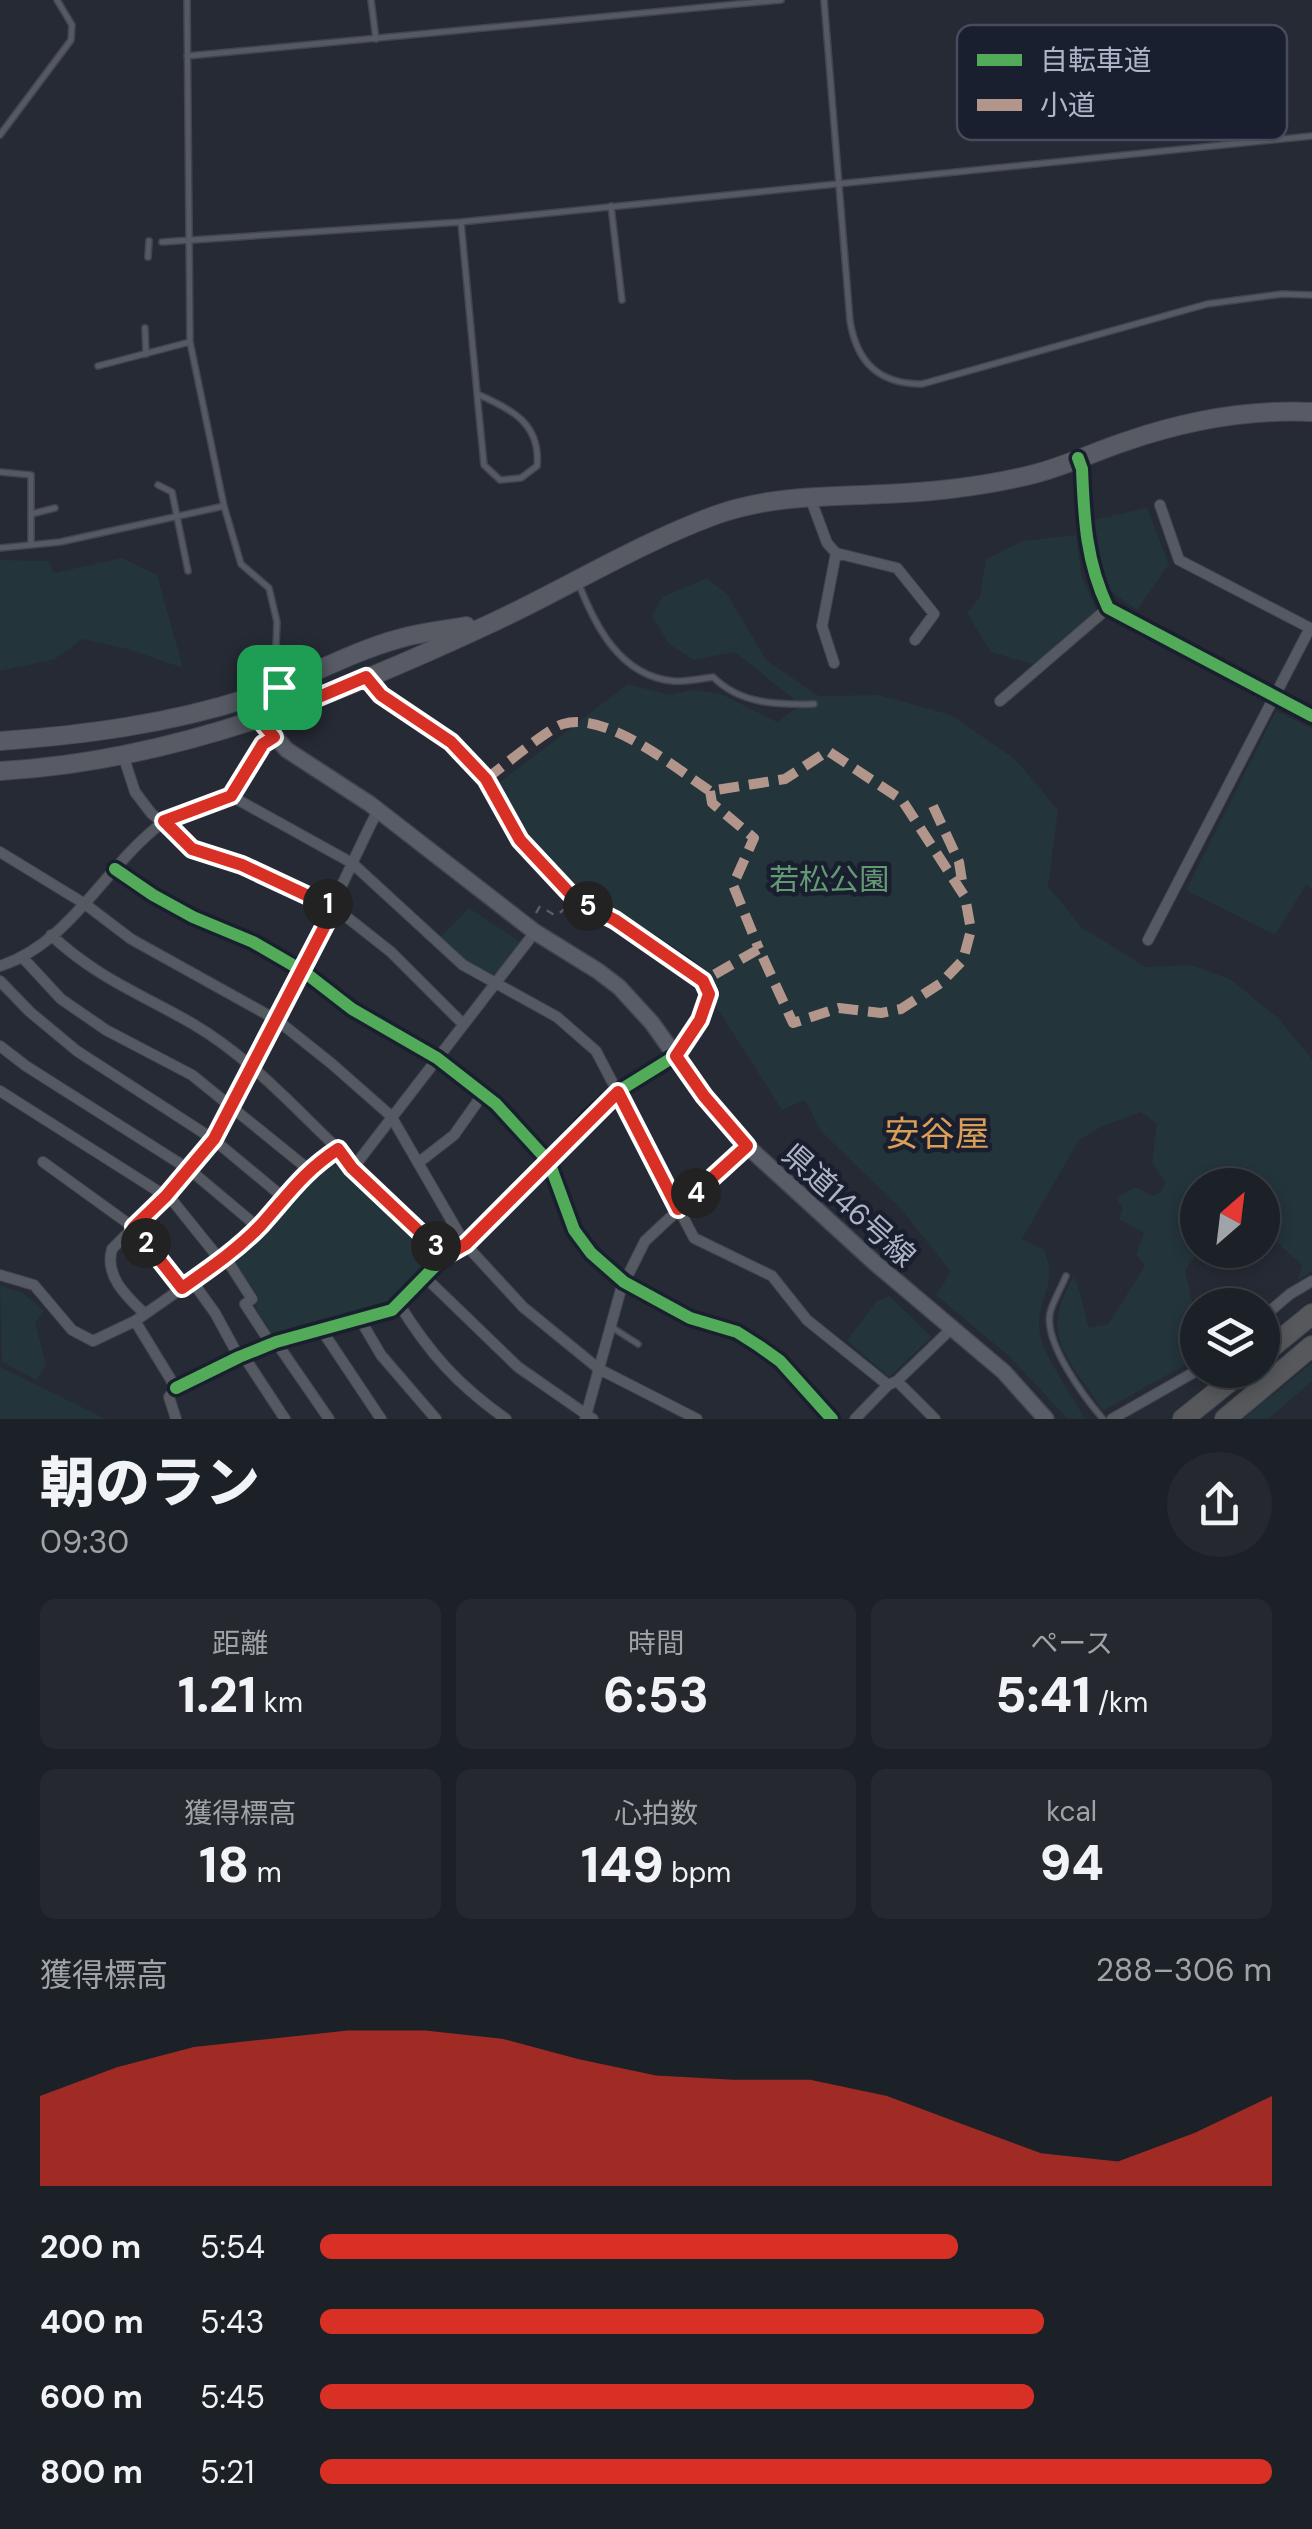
<!DOCTYPE html>
<html lang="ja">
<head>
<meta charset="utf-8">
<style>
  body { margin:0; font-family:"DM Sans","Noto Sans JP",sans-serif; background:#25282f; color:#f1f3f6; height:100vh; display:flex; flex-direction:column; font-size:38px; white-space:nowrap }
  * { box-sizing:border-box; margin:0 }
  p { font-size:32px; color:#a0a3a7 }
  .icon { flex:none; width:55px; height:55px; fill:none; stroke:currentColor; stroke-width:2; stroke-linecap:round; stroke-linejoin:round }
  .map { position:relative; height:1419px; overflow:hidden }
  .panel { display:flex; flex-direction:column; background:#1c2027; flex:1 }
  .panel>* { flex:none }
  .needle { width:65px; rotate:28deg }
  .buttons { position:absolute; left:1180px; top:1168px; display:grid; gap:20px }
  .buttons a { display:grid; place-items:center; width:100px; height:100px; border-radius:50%; background:#1c2027; box-shadow:0 5px 15px #0003,0 0 0 2px #3a3e44; font-size:50px }
  .pin { position:absolute; display:grid; place-items:center; width:85px; height:85px; color:#fff; margin:-42px; border-radius:20px; box-shadow:0 5px 15px #0006 }
  .km { position:absolute; width:50px; height:50px; margin:-25px; border-radius:50%; background:#222; color:#fff; font-size:28px; line-height:50px; text-align:center }
  .round { display:grid; place-items:center; flex:none; width:105px; height:105px; border-radius:52px; background:#25282f }
  .summary { display:flex; align-items:center; justify-content:space-between; height:170px; padding:0 40px }
  h1 { font-size:55px; font-weight:800; line-height:75px }
  .stats { display:grid; grid-template-columns:repeat(3,1fr); gap:15px; height:170px; padding:10px 40px }
  .stats div { display:grid; align-content:center; border-radius:15px; background:#25282f; text-align:center }
  .stats b { font-size:50px; font-weight:800 }
  .stats small { font-size:28px; font-weight:400 }
  .stats p { font-size:28px }
  .chart { height:280px; padding:20px 40px }
  .chart p { display:flex; justify-content:space-between }
  .chart svg { width:100%; height:180px; margin-top:10px; fill:#d93025; opacity:.7 }
  ul { padding:0 40px; list-style:none; font-size:32px }
  li { display:grid; grid-template-columns:160px 120px 1fr; align-items:center; height:75px }
  li i { height:25px; border-radius:12px; background:#d93025 }
  .map>svg:first-child { display:block }
  .green { fill:#23343a }
  .lines { fill:none; stroke-linecap:round; stroke-linejoin:round }
  .service-casing { stroke:#42454d; stroke-width:8 }
  .minor-casing { stroke:#42454d; stroke-width:12 }
  .secondary-casing { stroke:#42454d; stroke-width:18 }
  .primary-casing { stroke:#434751; stroke-width:20 }
  .motorway-casing { stroke:#424650; stroke-width:22 }
  .path { stroke:#585d66; stroke-width:2.5; stroke-dasharray:8 8; stroke-linecap:butt }
  .service { stroke:#555962; stroke-width:5 }
  .minor { stroke:#555962; stroke-width:10 }
  .secondary { stroke:#595d67; stroke-width:15 }
  .primary { stroke:#585b64; stroke-width:18 }
  .motorway { stroke:#56585b; stroke-width:20 }
  .quiet { stroke:#b2968c; stroke-width:10; stroke-dasharray:20 10; stroke-linecap:butt }
  .cycleway-casing { stroke:#191f2f; stroke-width:19 }
  .cycleway { stroke:#51ab58; stroke-width:12 }
  .route-casing { stroke:#fff; stroke-width:20 }
  .route { stroke:#d93025; stroke-width:12 }
  .labels { text-anchor:middle; dominant-baseline:central; stroke-width:9; stroke-linejoin:round; paint-order:stroke }
  .park-label { font-size:30px; fill:#649976; stroke:#191f2f }
  .street-label { font-size:30px; fill:#aeb5c7; stroke:#191f2f }
  .quarter-label { font-size:35px; fill:#da9e56; stroke:#191f2f }
  .key { fill:#191f2f; stroke:#464c5d; stroke-width:2.5 }
  .key-label { font-size:28px; fill:#aeb5c7 }
</style>
</head>
<body>
<div class="map">
<svg width="1312" height="1419" viewBox="0 0 1312 1419">
  <rect width="100%" height="100%" fill="#262a34"/>
  <path class="green" d="M1147,508L1169,564L1137,610L1105,587L1089,521Z
    M1076,535L1082,578L1097,611L1035,665L991,652L967,613L980,597L986,559L1023,541Z
    M122,558L157,575L183,668L128,649L82,639L55,659L0,671V560L48,561L54,573Z
    M707,578L727,594L766,660L819,696L879,695L951,715L1016,760L1058,810L1048,886L1081,927L1146,967L1191,965L1230,979L1278,1018L1312,1059V1271L1297,1281L1302,1265L1263,1230L1262,1185H1198V1250H1200L1185,1270L1197,1327V1358L1103,1411C1070,1359 1037,1337 1074,1276C1082,1294 1083,1310 1089,1328L1108,1324L1145,1266L1136,1254L1144,1233L1119,1219L1123,1209L1116,1198L1136,1187L1152,1196L1160,1193L1166,1182L1152,1163L1157,1124L1141,1112L1103,1126L1079,1140L1022,1239L1044,1250C1060,1289 1034,1298 1040,1334C1043,1354 1074,1399 1085,1419H1068L1009,1356L936,1295L951,1272L902,1210L821,1131L805,1100L782,1110L715,1005L721,992L707,974L574,894L531,842L495,786L628,684L670,695L692,690L721,694L777,722L801,705L735,652L694,660L669,644L652,616L662,597Z
    M1276,711L1312,729V888L1306,885L1275,935L1186,890Z
    M469,908L522,943L495,979L464,962L440,938Z
    M334,1157L408,1230L433,1263L391,1305L370,1315L274,1337L255,1307L259,1297L233,1260L276,1224L303,1180Z
    M0,1285L23,1293L44,1311L35,1322L46,1365L36,1380L2,1362Z
    M889,1296L932,1337L889,1377L847,1340L877,1301Z
    M1312,1363V1381L1268,1419H1243Z
    M0,1367L106,1419H0Z"/>
  <g class="lines">
    <defs>
      <path id="service" d="M187,0L190,342L224,506L241,564L269,588L277,622L275,670L285,703
        M371,0L376,39
        M824,0L850,321C857,363 879,384 922,384L1207,304L1282,294L1312,295
        M187,56L781,0
        M0,135L71,40L72,25L57,0
        M611,206L622,300
        M461,222L477,393
        M162,242L461,222L1312,136
        M148,257L149,241
        M145,328L146,354
        M98,366L190,342
        M477,394C512,409 541,424 537,466L521,478L500,480L484,465Z
        M0,472L31,475V545
        M158,485L172,492L188,571
        M31,514L55,508
        M0,548L60,542L224,506
        M578,582C595,626 620,676 673,681C685,682 700,679 713,677C740,704 777,705 814,704
        M1066,1276C1061,1288 1053,1301 1050,1313C1044,1343 1084,1397 1103,1419
        M613,1328L638,1344"/>
      <path id="minor" d="M1078,458L1082,469C1084,519 1086,562 1108,608L1312,716
        M810,497L827,543L836,553L822,626L834,663
        M1160,505L1179,560L1310,628
        M836,553L897,568L934,614L915,640
        M1000,701L1108,608
        M123,755L135,792L151,813L192,849L242,865L334,907L391,952L463,1024
        M231,796L352,863L463,965L557,1017L596,1051L694,1238L772,1276L807,1320L888,1385
        M0,852L85,904L131,939L277,1020L332,1064L391,1116L465,1244L523,1307L599,1369L697,1419
        M115,869L153,895L193,917L253,942L303,971L352,1009L437,1058L496,1104L549,1162L574,1230L591,1253L624,1282L690,1318L737,1332L759,1346L780,1361L832,1419
        M51,935C97,978 141,994 193,1024C249,1057 292,1105 338,1149
        M1148,940L1310,628L1312,629
        M23,958L61,999L106,1030L192,1075L308,1169
        M0,966C71,943 105,866 162,823C179,810 221,807 233,793C247,774 253,750 274,737
        M0,981L30,1012L77,1051L213,1139L284,1198
        M0,1046L26,1066L190,1170L259,1228
        M0,1091L172,1200L221,1261
        M43,1162L133,1227L182,1288
        M418,1163L454,1135L483,1094
        M353,1168L535,932
        M225,1257L252,1299L245,1304L271,1344
        M0,1275L34,1285L72,1330L93,1341L135,1321L176,1388L169,1397L176,1419
        M426,1278L518,1367L593,1419
        M192,1281L215,1313L239,1357
        M399,1304C430,1354 458,1385 506,1419
        M145,1314C127,1297 104,1276 112,1249C147,1213 187,1180 214,1137C280,1034 323,919 378,810
        M1262,1318L1290,1294L1312,1281
        M135,1321L221,1261L259,1228L308,1169L338,1149L353,1168L445,1256
        M361,1321L381,1355L436,1419
        M321,1329L381,1419
        M276,1342L329,1419
        M243,1355L285,1419
        M897,1381L951,1329
        M176,1388L239,1357L276,1342L392,1310L445,1256L465,1244L549,1162L591,1115L617,1092L675,1056L700,1021L709,993L703,981L686,967L615,920L576,900L520,839L486,779L451,741L381,695L366,677
        M585,1419L621,1289L645,1241L747,1146
        M855,1419L888,1385L897,1381L935,1419
        M1112,1419L1198,1370"/>
      <path id="secondary" d="M252,697L260,720L287,750L370,804L535,932L598,971L619,987L652,1023L704,1096L747,1146L875,1263L1004,1372L1046,1419"/>
      <path id="primary" d="M0,741C84,735 168,724 249,698C299,682 347,653 398,639C420,632 444,630 466,626
        M0,771C176,761 338,695 496,621C568,587 638,544 713,516C769,495 827,497 885,494C935,492 986,486 1034,474C1066,466 1096,451 1127,441C1188,420 1247,409 1312,412"/>
      <path id="motorway" d="M1262,1355L1312,1314
        M1183,1419L1244,1370
        M1225,1419L1312,1346"/>
    </defs>
    <use href="#service" class="service-casing"/>
    <use href="#minor" class="minor-casing"/>
    <use href="#secondary" class="secondary-casing"/>
    <use href="#primary" class="primary-casing"/>
    <use href="#motorway" class="motorway-casing"/>
    <path class="path" d="M536,913L540,906L556,916L568,906"/>
    <use href="#service" class="service"/>
    <use href="#minor" class="minor"/>
    <use href="#secondary" class="secondary"/>
    <use href="#primary" class="primary"/>
    <use href="#motorway" class="motorway"/>
    <path class="quiet" d="M486,779C501,768 549,728 563,724C607,711 675,768 710,791L785,779L828,751L902,800L965,897L971,930L963,960L941,983L901,1009L881,1013L839,1008L793,1023L759,949L703,981
      M710,791L712,803L754,838L733,885L759,949
      M933,806L959,862L963,887"/>
    <defs>
      <path id="cycleway" d="M1078,458L1082,469C1084,519 1086,562 1108,608L1312,716
        M115,869L153,895L193,917L253,942L303,971L352,1009L437,1058L496,1104L549,1162L574,1230L591,1253L624,1282L690,1318L737,1332L759,1346L780,1361L832,1419
        M176,1388L239,1357L276,1342L392,1310L445,1256L465,1244L549,1162L591,1115L617,1092L675,1056L700,1021L709,993L703,981L686,967L615,920L576,900L520,839L486,779L451,741L381,695L366,677"/>
    </defs>
    <use href="#cycleway" class="cycleway-casing"/>
    <use href="#cycleway" class="cycleway"/>
  </g>
  <g class="lines">
    <defs>
      <path id="route" d="M366,677L381,695L451,742L486,779L520,840L576,900L615,920L703,981L709,994L700,1020L676,1056L704,1096L747,1146L678,1209L618,1092L466,1244L445,1256L352,1168L338,1149C303,1172 288,1195 261,1225C237,1250 209,1269 182,1288L134,1227L166,1196L214,1139L334,908L242,865L192,849L164,821L231,796L263,744L274,737L260,720L252,697L279,687L288,710Z"/>
    </defs>
    <use href="#route" class="route-casing"/>
    <use href="#route" class="route"/>
  </g>
  <g class="labels">
    <g class="park-label">
      <text x="829" y="879">若松公園</text>
    </g>
    <g class="street-label">
      <text transform="translate(849 1205) rotate(42)">県道146号線</text>
    </g>
    <g class="quarter-label">
      <text x="937" y="1134">安谷屋</text>
    </g>
  </g>
  <rect x="957" y="25" width="330" height="115" rx="15" class="key"/>
  <rect x="977" y="54" width="45" height="12" fill="#51ab58"/>
  <rect x="977" y="99" width="45" height="12" fill="#b2968c"/>
  <g class="key-label">
    <text x="1040" y="70">自転車道</text>
    <text x="1040" y="115">小道</text>
  </g>
</svg>
<div class="buttons">
<a><svg class="needle" viewBox="-14 -14 28 28"><path d="M0-13l5 13h-10z" fill="#e53935"/><path d="M0 13l5-13h-10z" fill="#a0a3a7"/></svg></a>
<a><svg class="icon" aria-label="layers" viewBox="0 0 24 24"><path d="M12 4l9 5-9 5-9-5zM3 14l9 5 9-5"/></svg></a>
</div>
<div class="pin" style="left:279px;top:687px;background:#1e9e55"><svg class="icon" aria-label="arrive" viewBox="0 0 24 24"><path d="M6 21V4h12l-3 4 3 4H6"/></svg></div>
<b class="km" style="left:328px;top:904px">1</b>
<b class="km" style="left:146px;top:1243px">2</b>
<b class="km" style="left:436px;top:1246px">3</b>
<b class="km" style="left:696px;top:1193px">4</b>
<b class="km" style="left:588px;top:906px">5</b>
</div>
<section class="panel">
<div class="summary"><div><h1>朝のラン</h1><p>09:30</p></div><a class="round"><svg class="icon" aria-label="share" viewBox="0 0 24 24"><path d="M12 15V3M7 8l5-5 5 5M5 13v7h14v-7"/></svg></a></div>
<div class="stats">
<div><p>距離</p><b>1.21<small> km</small></b></div>
<div><p>時間</p><b>6:53</b></div>
<div><p>ペース</p><b>5:41<small> /km</small></b></div>
</div>
<div class="stats">
<div><p>獲得標高</p><b>18<small> m</small></b></div>
<div><p>心拍数</p><b>149<small> bpm</small></b></div>
<div><p>kcal</p><b>94</b></div>
</div>
<div class="chart"><p><span>獲得標高</span>288–306 m</p>
<svg viewBox="0 0 160 44" preserveAspectRatio="none"><path d="M0 44V22L10 15L20 10L30 8L40 6L50 6L60 8L70 13L80 17L90 18L100 18L110 22L120 29L130 36L140 38L150 31L160 22V44z"/></svg>
</div>
<ul>
<li><b>200 m</b>5:54<i style="width:67%"></i></li>
<li><b>400 m</b>5:43<i style="width:76%"></i></li>
<li><b>600 m</b>5:45<i style="width:75%"></i></li>
<li><b>800 m</b>5:21<i style="width:100%"></i></li>
</ul>
</section>
</body>
</html>
